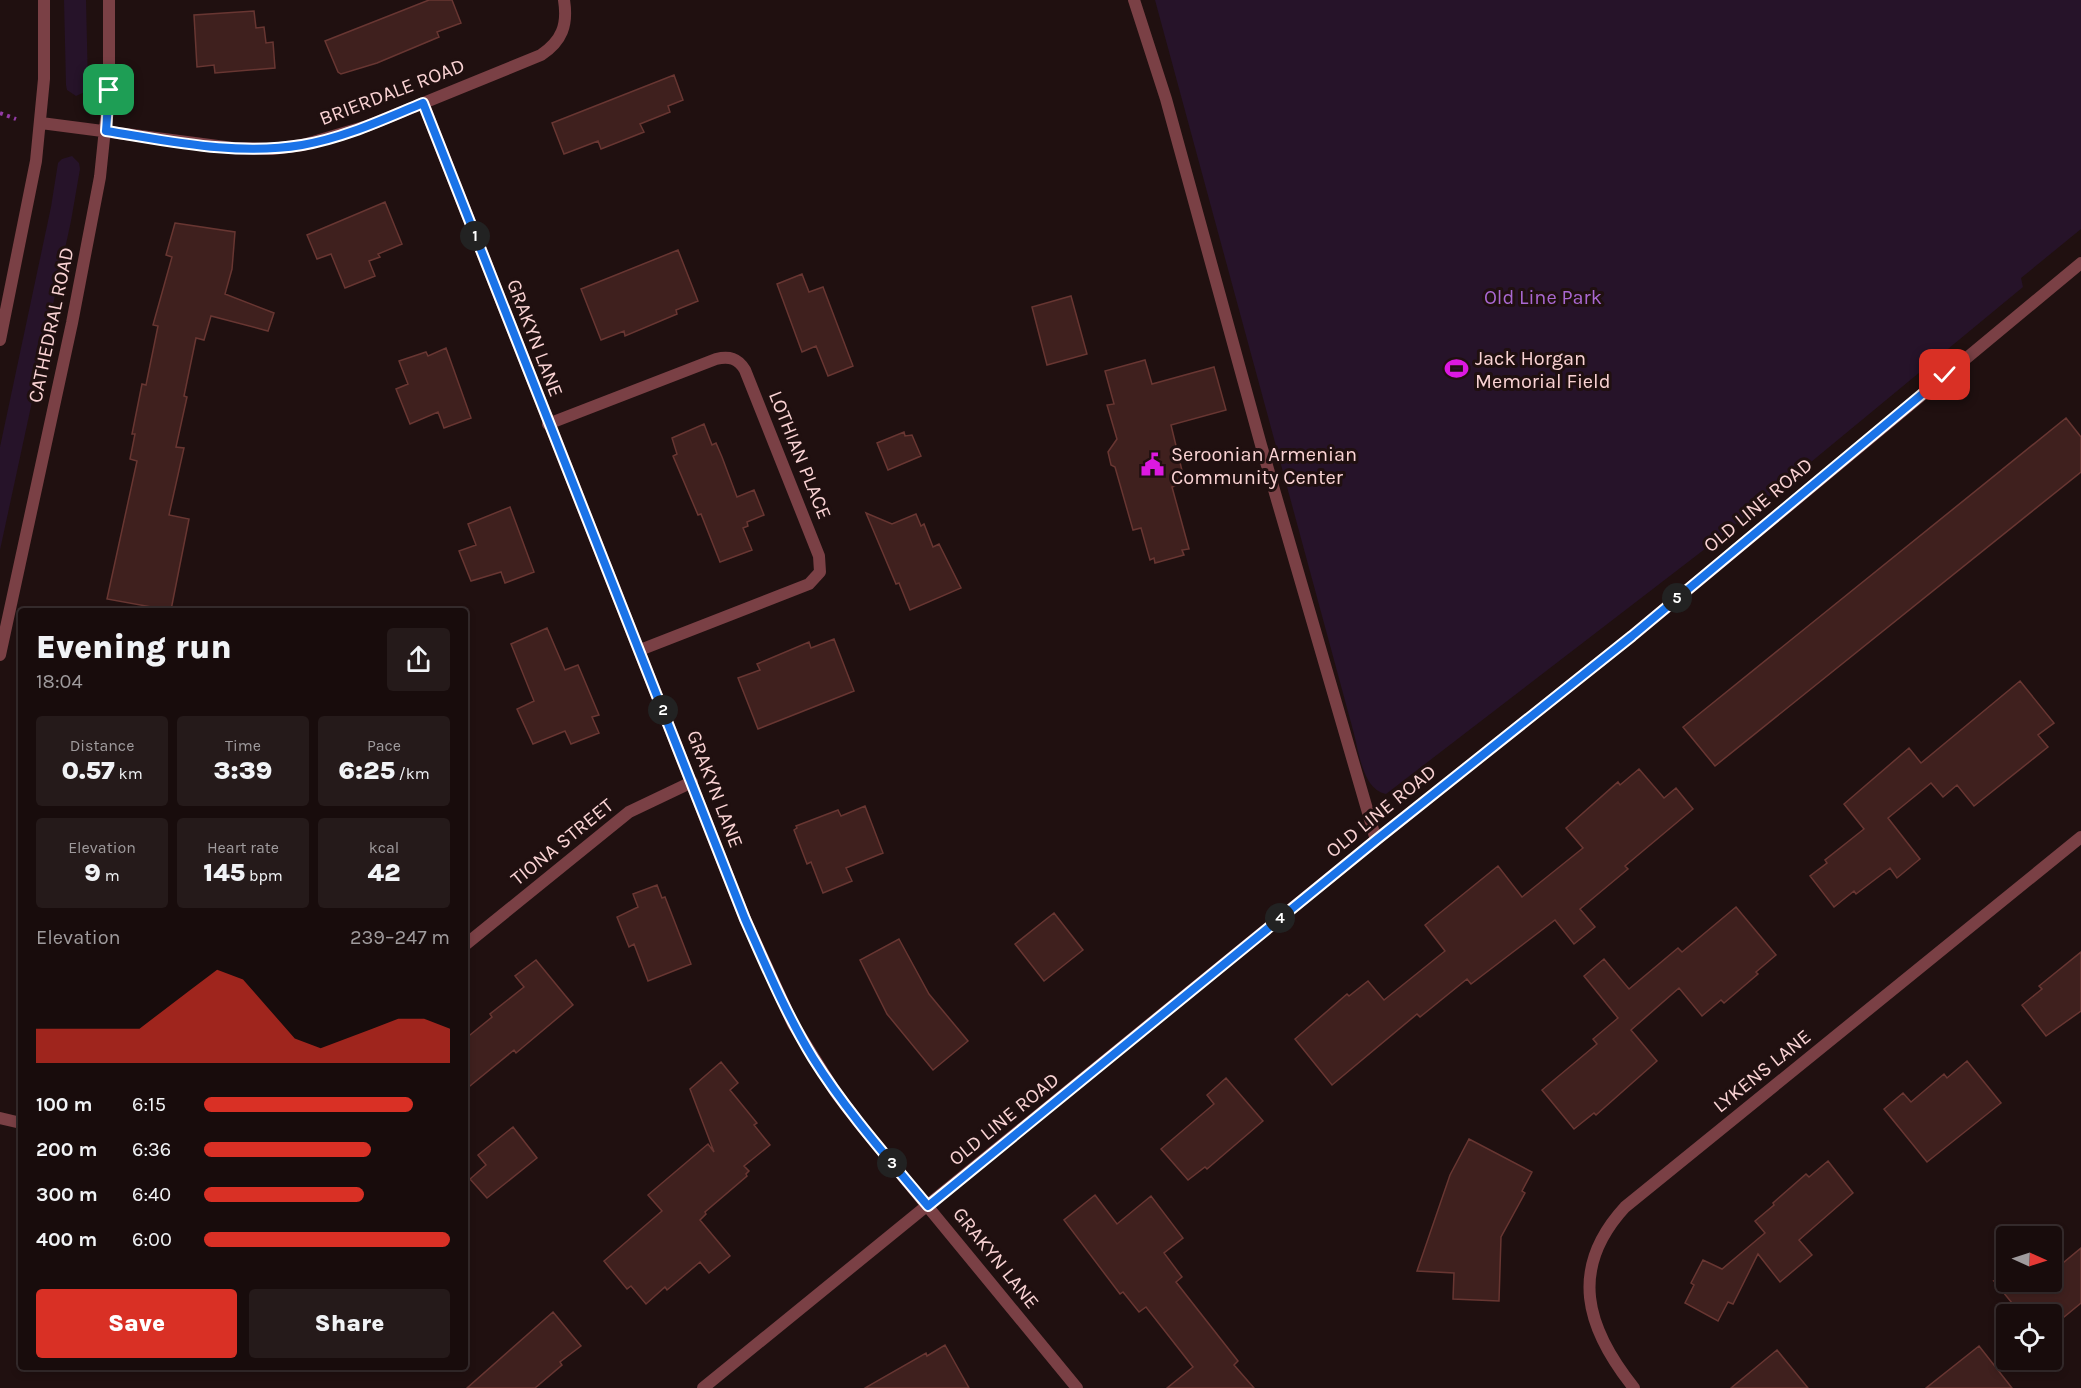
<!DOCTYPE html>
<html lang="en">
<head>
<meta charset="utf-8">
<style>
  body { margin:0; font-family:Karla,sans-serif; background:#251a1a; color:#f1f3f6; height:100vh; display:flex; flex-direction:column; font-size:22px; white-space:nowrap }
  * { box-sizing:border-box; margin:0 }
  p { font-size:20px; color:#9f9b9d }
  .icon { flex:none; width:33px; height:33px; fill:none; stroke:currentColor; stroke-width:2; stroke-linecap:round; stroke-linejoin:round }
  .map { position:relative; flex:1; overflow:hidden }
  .details { position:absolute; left:18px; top:608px; width:450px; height:762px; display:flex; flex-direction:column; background:#180c0c; border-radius:6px; box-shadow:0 3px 9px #0003,0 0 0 2px #362c2d }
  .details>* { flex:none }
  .needle { width:39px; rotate:93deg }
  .controls { position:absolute; left:1996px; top:1226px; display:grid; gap:12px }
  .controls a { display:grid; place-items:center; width:66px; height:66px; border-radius:6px; background:#180c0c; box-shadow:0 3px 9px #0003,0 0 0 2px #362c2d; font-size:30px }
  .pin { position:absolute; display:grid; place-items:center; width:51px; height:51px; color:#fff; margin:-26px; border-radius:12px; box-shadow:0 3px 9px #0006 }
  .km { position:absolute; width:30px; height:30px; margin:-15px; border-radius:50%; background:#222; color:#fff; font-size:16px; line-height:30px; text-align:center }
  .round { display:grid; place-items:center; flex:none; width:63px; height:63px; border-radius:6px; background:#251a1a }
  .headline { display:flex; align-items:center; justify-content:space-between; height:102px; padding:0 18px }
  h1 { font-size:33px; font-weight:800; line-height:45px }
  .figures { display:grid; grid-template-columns:repeat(3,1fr); gap:9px; height:102px; padding:6px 18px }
  .figures div { display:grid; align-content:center; border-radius:6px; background:#251a1a; text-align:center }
  .figures b { font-size:26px; font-weight:800 }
  .figures small { font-size:16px; font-weight:400 }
  .figures p { font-size:16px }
  .chart { height:168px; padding:12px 18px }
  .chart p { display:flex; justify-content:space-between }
  .chart svg { width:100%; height:108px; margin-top:6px; fill:#d93025; opacity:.7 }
  .primary-button { display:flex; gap:12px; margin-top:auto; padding:12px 18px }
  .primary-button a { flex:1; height:69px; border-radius:6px; background:#d93025; color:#fff; font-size:24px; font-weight:800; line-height:69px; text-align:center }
  .primary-button a+a { background:#251a1a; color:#f1f3f6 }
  ul { padding:0 18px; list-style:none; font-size:20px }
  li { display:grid; grid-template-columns:96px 72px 1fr; align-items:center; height:45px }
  li i { height:15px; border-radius:8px; background:#d93025 }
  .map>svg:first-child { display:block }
  .green { fill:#261329 }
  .building { fill:#3f201e; stroke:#683632; stroke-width:1.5 }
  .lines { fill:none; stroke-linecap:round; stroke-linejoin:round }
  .path { stroke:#933ba6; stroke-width:4; stroke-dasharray:3 4.5; stroke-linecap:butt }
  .service { stroke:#7a4045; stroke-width:12 }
  .minor { stroke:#7a4045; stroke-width:12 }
  .route-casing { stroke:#fff; stroke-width:12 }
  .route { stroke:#1a73e8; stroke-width:8 }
  .labels { text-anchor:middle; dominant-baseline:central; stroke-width:6; stroke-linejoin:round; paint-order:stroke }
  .street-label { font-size:20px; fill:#fad3d4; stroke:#201010 }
  .park-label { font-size:20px; fill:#aa68d2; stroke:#201010 }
  .poi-label { font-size:20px; fill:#fad3d4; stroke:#201010; text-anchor:start }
</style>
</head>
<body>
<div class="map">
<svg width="2081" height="1388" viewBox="0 0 2081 1388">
  <rect width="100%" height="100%" fill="#201010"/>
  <path class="green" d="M64,0H86L88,85L87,91L76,96L67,90L66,85Z
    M1155,0H2081V229L2021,278L2023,287L1714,542L1386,794C1362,789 1359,751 1353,730Z
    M72,156L79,163L80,169L71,221L0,550V447L51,207L58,163L62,159Z"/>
  <path class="building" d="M429,0H452L461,23L437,32L439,37L377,63L341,74L338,72L325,41Z
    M254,11L256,28L264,27L266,43L273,42L275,68L215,73L214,65L197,67L194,15Z
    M674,75L683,100L668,106L670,112L640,124L644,132L601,149L598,141L564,154L552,123Z
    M385,202L402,244L378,254L380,257L369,261L375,276L345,288L331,254L317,259L307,235Z
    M175,223L235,232L232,269L225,294L274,313L268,331L211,316L204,340L196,338L184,396L187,397L176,447L184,448L169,515L189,519L171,610H168L107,599L137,461L130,459L135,434H132L142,384L146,385L158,326L153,325L172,257L166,255Z
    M678,250L698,301L676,310L677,314L625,336L624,331L601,340L581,289Z
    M802,274L809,292L823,287L853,366L828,376L816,346L802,352L777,284Z
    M1071,296L1087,354L1047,365L1032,307Z
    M446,348L471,418L444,428L438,412L410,424L396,389L408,384L399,361L426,352L428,356Z
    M1145,360L1152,384L1214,367L1226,410L1171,425L1185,483L1172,487L1189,549L1182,550L1184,555L1155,563L1154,558L1150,560L1141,528L1133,530L1115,467L1111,465L1108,452L1117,439L1107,405L1114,404L1105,371Z
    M2066,418L2081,437V472L1715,766L1683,727Z
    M704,424L712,445L716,443L722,457L737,497L754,490L764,515L747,522L748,526L743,528L752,550L720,562L701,514L698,515L673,456L677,454L672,438Z
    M904,432L905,436L912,435L921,456L888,470L877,443Z
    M510,507L534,572L505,583L501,572L471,581L459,551L476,545L468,524Z
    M866,513L892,524L916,514L921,526L924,524L933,547L939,544L961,588L910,610L899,583L896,584Z
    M547,628L565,670L578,665L599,715L592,717L599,733L571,744L565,731L533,744L517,709L534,701L511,644Z
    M834,639L854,691L758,729L738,678L760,670L757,664L809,642L811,648Z
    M2020,681L2054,723L2038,735L2048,747L1974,806L1957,785L1943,797L1931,783L1888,818L1920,859L1897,878L1890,868L1856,894L1854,891L1834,907L1810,876L1827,863L1825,860L1864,829L1844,804L1909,748L1921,763Z
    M1639,769L1664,798L1676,788L1693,809L1625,866L1628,869L1580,909L1595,927L1574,944L1555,920L1471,984L1467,979L1420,1017L1417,1014L1332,1085L1295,1039L1347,994L1349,996L1368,981L1384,1000L1445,951L1425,925L1498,866L1522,897L1583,848L1566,828L1618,782L1620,785Z
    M865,806L883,853L846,868L852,881L823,893L811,862L807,864L794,830L797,828L796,826L838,810L841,816Z
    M657,885L662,898L665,897L691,964L648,981L634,944L629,947L617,917L638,907L633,894Z
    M1736,907L1776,955L1756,972L1758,974L1724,1003L1721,1000L1702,1016L1679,988L1631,1030L1657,1061L1596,1115L1594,1113L1574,1129L1542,1090L1597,1044L1593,1039L1618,1018L1584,976L1604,959L1629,989L1678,948L1682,952Z
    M1054,913L1083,950L1044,981L1015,944Z
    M899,939L929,994L968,1041L933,1070L887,1014L860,960Z
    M2081,952V1011L2046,1036L2022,1005L2042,989L2039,986Z
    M536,960L573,1005L516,1053L514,1050L465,1090V1039L492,1017L490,1014L524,987L515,976Z
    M1967,1061L2001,1103L1927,1162L1884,1109L1903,1093L1911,1102L1944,1074L1947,1078Z
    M721,1062L738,1083L730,1090L757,1123L754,1125L770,1145L744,1166L749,1171L746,1174L747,1176L705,1212L706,1214L700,1220L730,1256L709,1273L700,1262L667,1290L665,1287L646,1304L631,1286L627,1289L604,1261L662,1211L648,1195L708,1144L714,1152L690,1089Z
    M1226,1078L1263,1121L1207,1169L1205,1167L1188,1180L1161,1149L1214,1104L1207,1095Z
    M513,1127L537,1158L487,1198L470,1179L486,1165L478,1155Z
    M1469,1139L1532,1172L1522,1191L1525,1193L1501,1237L1499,1301L1453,1299L1454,1273L1417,1271L1450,1175Z
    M1828,1161L1853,1193L1799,1240L1812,1255L1780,1282L1758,1254L1733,1304L1728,1302L1718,1321L1685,1303L1694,1285L1691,1283L1703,1260L1722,1269L1765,1233L1755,1221L1774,1205L1773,1203L1806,1174L1809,1177Z
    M1095,1195L1117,1224L1151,1196L1183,1238L1164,1253L1182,1277L1176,1282L1238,1361L1234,1365L1254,1388H1167L1193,1367L1146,1307L1139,1312L1123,1292L1120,1294L1064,1220Z
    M2081,1248V1303L2058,1322L2052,1314H2021L1994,1281H2052V1272Z
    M553,1312L581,1346L560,1362L562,1365L535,1388H467Z
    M945,1345L969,1388H865L926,1353L927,1356Z
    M1979,1346L2012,1388H1926Z
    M1777,1350L1808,1388H1731Z"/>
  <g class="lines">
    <path class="path" d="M0,113L16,119"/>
    <path class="service" d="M1134,0L1166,99L1261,445L1376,840"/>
    <path class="minor" d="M423,103L745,919L793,1024L836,1093L863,1128L1077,1388
      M41,123L233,148L272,149L303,145L367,126L541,55C562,41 568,25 564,0
      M0,340L36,161L44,79V0
      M548,424L716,359C729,356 738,358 745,370L819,556L820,572L809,584L640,650
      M0,655L72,323L100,177L109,90V0
      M465,945L629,812L692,782
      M0,1118L21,1123
      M703,1388L1376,840L1632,636L2081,263
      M1634,1388C1586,1328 1568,1269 1625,1207L2081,837"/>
  </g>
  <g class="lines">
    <defs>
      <path id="route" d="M109,90L106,131C170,141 236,156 302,145C344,138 384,119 423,103L745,919C766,966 786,1014 813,1058C846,1111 888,1158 928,1206L1376,840L1632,636L1945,375"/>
    </defs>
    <use href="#route" class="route-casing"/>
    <use href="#route" class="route"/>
  </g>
  <defs>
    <symbol id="stadium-bare" viewBox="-9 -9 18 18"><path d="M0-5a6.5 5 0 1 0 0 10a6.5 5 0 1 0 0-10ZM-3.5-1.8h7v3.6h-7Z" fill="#dc19e0" stroke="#201010" stroke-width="2.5" paint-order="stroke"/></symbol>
    <symbol id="civic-bare" viewBox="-9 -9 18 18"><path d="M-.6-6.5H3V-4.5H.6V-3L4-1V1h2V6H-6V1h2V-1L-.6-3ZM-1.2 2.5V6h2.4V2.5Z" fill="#dc19e0" stroke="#201010" stroke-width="2.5" paint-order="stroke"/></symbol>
  </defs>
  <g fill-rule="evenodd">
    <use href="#stadium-bare" x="1440" y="352" width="33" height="33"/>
    <use href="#civic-bare" x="1136" y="448" width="33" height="33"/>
  </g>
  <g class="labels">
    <g class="street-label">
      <text transform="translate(392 92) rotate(-21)">BRIERDALE ROAD</text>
      <text transform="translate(51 325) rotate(-78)">CATHEDRAL ROAD</text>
      <text transform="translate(535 338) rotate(69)">GRAKYN LANE</text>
      <text transform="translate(800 455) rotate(68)">LOTHIAN PLACE</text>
      <text transform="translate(1758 505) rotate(-40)">OLD LINE ROAD</text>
      <text transform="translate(715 789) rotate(69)">GRAKYN LANE</text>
      <text transform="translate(1381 811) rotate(-39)">OLD LINE ROAD</text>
      <text transform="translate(562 842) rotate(-39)">TIONA STREET</text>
      <text transform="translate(1762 1071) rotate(-39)">LYKENS LANE</text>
      <text transform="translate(1004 1119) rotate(-39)">OLD LINE ROAD</text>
      <text transform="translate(996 1258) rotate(51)">GRAKYN LANE</text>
    </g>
    <g class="park-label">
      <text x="1543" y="297">Old Line Park</text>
    </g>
    <g class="poi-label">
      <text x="1475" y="358">Jack Horgan<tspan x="1475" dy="23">Memorial Field</tspan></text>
      <text x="1171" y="454">Seroonian Armenian<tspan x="1171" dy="23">Community Center</tspan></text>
    </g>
  </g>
</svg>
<div class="controls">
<a><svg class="needle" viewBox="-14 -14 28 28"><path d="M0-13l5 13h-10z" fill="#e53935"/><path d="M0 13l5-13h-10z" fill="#9f9b9d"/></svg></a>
<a><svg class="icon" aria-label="locate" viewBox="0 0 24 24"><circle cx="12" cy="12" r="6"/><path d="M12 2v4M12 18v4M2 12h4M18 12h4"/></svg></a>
</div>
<div class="pin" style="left:109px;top:90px;background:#1e9e55"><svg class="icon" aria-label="arrive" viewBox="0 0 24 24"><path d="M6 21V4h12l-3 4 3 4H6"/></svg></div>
<div class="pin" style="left:1945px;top:375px;background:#d93025"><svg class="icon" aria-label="check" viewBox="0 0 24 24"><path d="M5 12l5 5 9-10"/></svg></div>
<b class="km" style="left:475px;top:236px">1</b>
<b class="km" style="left:663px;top:710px">2</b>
<b class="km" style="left:892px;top:1163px">3</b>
<b class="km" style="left:1280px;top:918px">4</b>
<b class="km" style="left:1677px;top:598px">5</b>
<section class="details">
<div class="headline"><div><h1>Evening run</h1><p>18:04</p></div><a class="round"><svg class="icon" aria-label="share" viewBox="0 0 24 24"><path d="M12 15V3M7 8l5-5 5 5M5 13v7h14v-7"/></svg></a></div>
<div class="figures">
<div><p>Distance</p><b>0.57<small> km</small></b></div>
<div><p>Time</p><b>3:39</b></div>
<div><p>Pace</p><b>6:25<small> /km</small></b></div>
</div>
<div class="figures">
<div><p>Elevation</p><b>9<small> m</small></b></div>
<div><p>Heart rate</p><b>145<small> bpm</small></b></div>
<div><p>kcal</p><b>42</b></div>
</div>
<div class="chart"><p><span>Elevation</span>239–247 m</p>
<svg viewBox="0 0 160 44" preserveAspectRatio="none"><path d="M0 44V30L10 30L20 30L30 30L40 30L50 22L60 14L70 6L80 10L90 22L100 34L110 38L120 34L130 30L140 26L150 26L160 30V44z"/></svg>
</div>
<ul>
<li><b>100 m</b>6:15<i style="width:85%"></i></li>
<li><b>200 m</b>6:36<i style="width:68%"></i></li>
<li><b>300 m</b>6:40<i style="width:65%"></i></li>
<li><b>400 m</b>6:00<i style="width:100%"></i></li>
</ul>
<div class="primary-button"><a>Save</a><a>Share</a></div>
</section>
</div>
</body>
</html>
